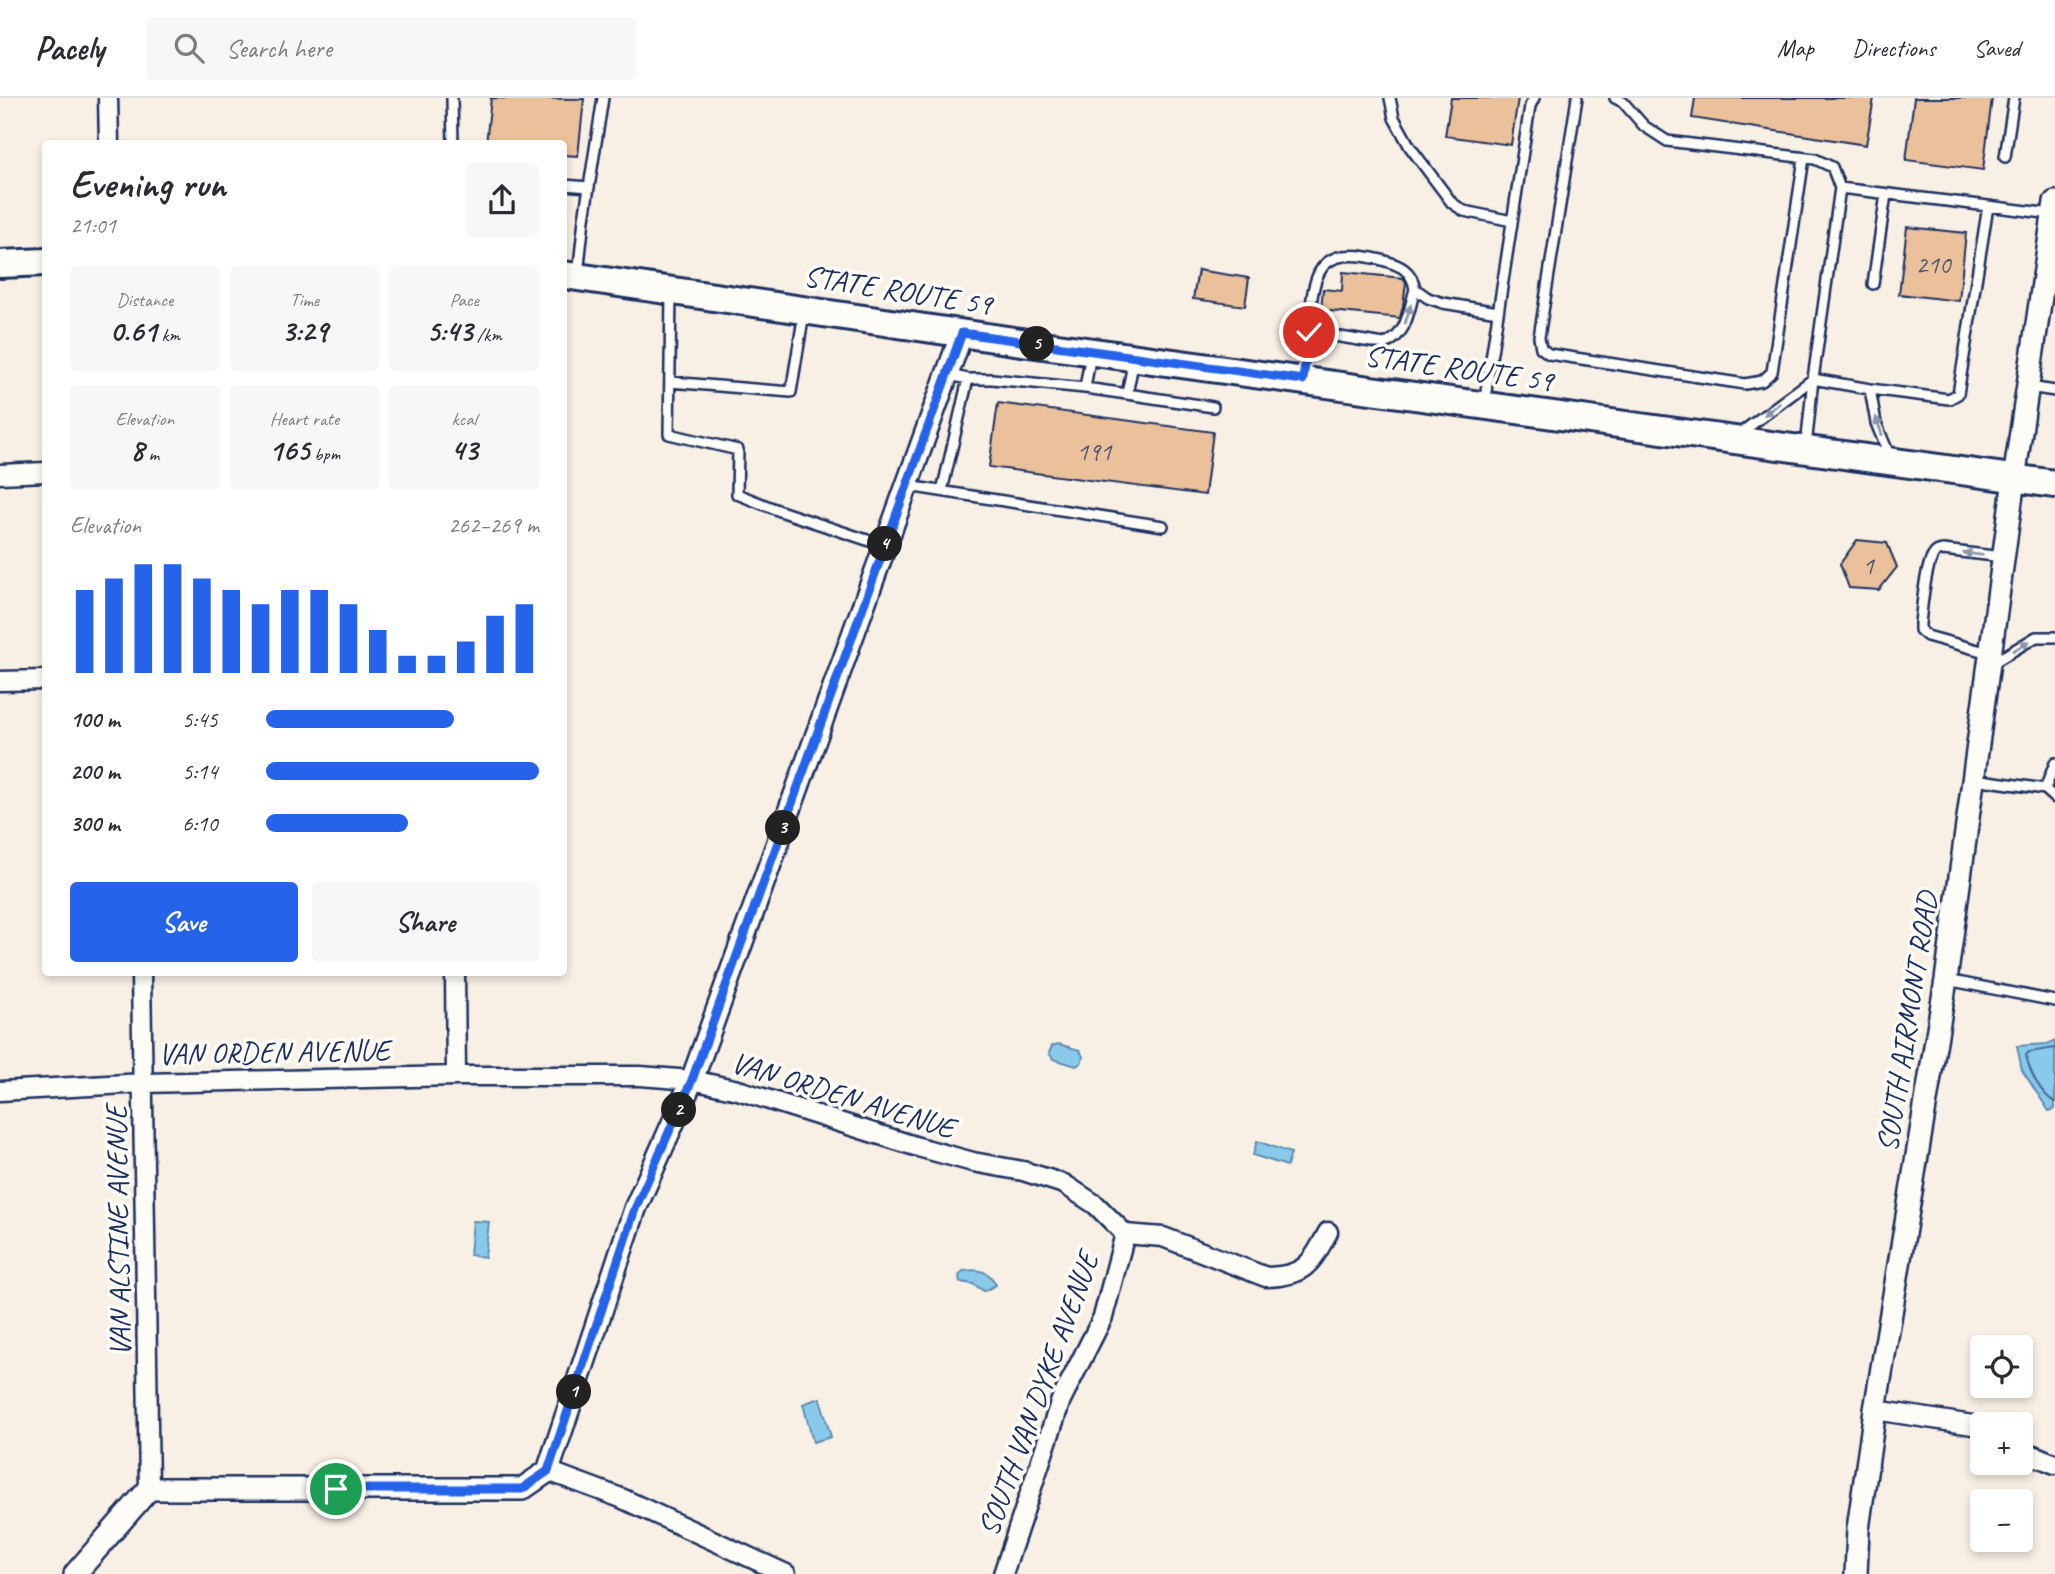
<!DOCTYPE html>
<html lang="en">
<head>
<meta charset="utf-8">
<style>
  body { margin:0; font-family:Caveat,sans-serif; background:#f7f7f7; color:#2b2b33; height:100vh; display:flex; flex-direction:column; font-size:26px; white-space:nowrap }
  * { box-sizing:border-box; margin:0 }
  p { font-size:23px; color:#7c7c81 }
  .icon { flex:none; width:38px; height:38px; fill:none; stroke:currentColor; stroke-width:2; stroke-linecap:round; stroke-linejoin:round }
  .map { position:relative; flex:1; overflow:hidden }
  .sheet { position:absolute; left:42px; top:42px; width:525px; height:836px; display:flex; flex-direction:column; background:#fff; border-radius:7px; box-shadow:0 4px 10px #0003 }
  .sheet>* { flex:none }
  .tools { position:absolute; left:1970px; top:1237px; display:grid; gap:14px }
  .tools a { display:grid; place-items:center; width:63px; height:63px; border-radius:7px; background:#fff; box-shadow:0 4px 10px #0003; font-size:35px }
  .pin { position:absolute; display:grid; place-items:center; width:60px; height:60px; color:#fff; margin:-30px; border:4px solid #fff; border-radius:50%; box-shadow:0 2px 7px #0007 }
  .km { position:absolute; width:35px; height:35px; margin:-18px; border-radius:50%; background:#222; color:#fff; font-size:19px; line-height:35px; text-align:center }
  .round { display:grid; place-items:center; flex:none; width:74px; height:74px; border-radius:7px; background:#f7f7f7 }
  .head { display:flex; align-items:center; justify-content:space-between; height:119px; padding:0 28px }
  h1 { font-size:38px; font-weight:700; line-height:52px }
  .stats { display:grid; grid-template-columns:repeat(3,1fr); gap:10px; height:119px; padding:7px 28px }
  .stats div { display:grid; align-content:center; border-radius:7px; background:#f7f7f7; text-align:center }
  .stats b { font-size:30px; font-weight:700 }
  .stats small { font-size:19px; font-weight:400 }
  .stats p { font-size:19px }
  .chart { height:196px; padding:14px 28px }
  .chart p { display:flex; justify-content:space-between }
  .chart svg { width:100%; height:126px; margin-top:7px; stroke:#2563eb; stroke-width:6 }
  .primary-button { display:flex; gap:14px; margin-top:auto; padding:14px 28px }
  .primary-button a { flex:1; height:80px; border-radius:7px; background:#2563eb; color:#fff; font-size:28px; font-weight:700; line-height:80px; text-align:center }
  .primary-button a+a { background:#f7f7f7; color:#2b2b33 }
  ul { padding:0 28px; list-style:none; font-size:23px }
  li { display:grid; grid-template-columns:112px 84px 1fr; align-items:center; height:52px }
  li i { height:18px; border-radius:9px; background:#2563eb }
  header { display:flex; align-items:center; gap:42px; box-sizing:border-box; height:98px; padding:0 35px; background:#fff; border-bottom:2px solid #e1e1e2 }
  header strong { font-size:33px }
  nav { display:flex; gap:38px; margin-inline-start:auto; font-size:24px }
  .search { width:490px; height:63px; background:#f7f7f7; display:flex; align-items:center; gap:18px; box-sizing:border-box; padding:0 24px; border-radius:7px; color:#7c7c81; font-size:26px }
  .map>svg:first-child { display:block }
  .water { fill:#89caea; stroke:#5d8cb2; stroke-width:2 }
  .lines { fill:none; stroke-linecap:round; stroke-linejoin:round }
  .shore { stroke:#476d96; stroke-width:2 }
  .building { fill:#ebc19b; stroke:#1b2f5e; stroke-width:2 }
  .service-casing { stroke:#1b2f5e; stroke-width:14 }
  .minor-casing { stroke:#1b2f5e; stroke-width:23 }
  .tertiary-casing { stroke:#1b2f5e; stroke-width:26 }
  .primary-casing { stroke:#1b2f5e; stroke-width:32 }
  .service { stroke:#fdfcf7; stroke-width:9 }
  .minor { stroke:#fdfcf7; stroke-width:18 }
  .tertiary { stroke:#fdfcf7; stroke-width:21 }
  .primary { stroke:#fdfcf7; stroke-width:26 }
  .oneway { fill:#8c96aa }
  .route-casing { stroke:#fff; stroke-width:14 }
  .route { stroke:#2563eb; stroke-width:9 }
  .labels { text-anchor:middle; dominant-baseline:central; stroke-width:7; stroke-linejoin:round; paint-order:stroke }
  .number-label { font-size:26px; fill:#4f546d }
  .street-label { font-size:30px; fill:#1b2f5e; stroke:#fdfcf7 }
</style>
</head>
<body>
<header>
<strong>Pacely</strong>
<div class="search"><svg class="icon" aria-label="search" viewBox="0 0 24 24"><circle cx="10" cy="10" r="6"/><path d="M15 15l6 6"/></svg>Search here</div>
<nav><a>Map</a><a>Directions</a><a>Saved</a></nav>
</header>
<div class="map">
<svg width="2055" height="1476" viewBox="0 0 2055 1476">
  <rect width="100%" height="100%" fill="#f9f0e5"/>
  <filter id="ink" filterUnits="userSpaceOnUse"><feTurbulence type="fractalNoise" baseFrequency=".0143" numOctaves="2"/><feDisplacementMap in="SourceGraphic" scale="14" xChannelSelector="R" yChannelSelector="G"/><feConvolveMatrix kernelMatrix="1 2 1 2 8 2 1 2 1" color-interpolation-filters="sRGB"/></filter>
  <g filter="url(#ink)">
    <path class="water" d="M2055,943V1011L2049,1013L2022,972L2017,948L2047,946Z
      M1058,946L1080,952L1083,959L1081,965L1076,968L1053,961L1049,955L1052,948Z
      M1257,1043L1291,1055L1287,1068L1253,1057Z
      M473,1123L489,1124L485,1159L470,1157Z
      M963,1173C979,1171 989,1172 996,1187L984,1193L973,1186L960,1184L959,1178Z
      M820,1300L831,1339L813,1344L803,1306Z"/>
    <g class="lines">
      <path class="shore" d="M2055,950L2029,954L2026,957C2029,973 2041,997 2055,1004"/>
    </g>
    <path class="building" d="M491,0L584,1L578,58L564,57V46H486Z
      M1451,0H1518L1511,47L1445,38Z
      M1695,0H1874L1866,47L1692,20Z
      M1914,0H1992L1983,72L1906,62Z
      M1907,129L1966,135L1959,203L1899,196Z
      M1198,172L1249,180L1245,208L1193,201Z
      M1343,174L1403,180L1406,184L1403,208L1400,220L1321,212L1323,191L1342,193Z
      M998,305L1213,334L1205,397L989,369Z
      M1857,442L1887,445L1897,469L1879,492L1849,490L1840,466Z"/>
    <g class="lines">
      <defs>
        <path id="service" d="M452,0L453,46
          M1390,0L1394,20L1410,49L1452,105L1464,113L1512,123
          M1577,0L1539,239L1541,250L1549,256L1745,286L1762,283L1772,274L1804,60
          M1615,0L1623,4L1644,28L1667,43L1815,61L1832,69L1840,90L1813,281L1806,349
          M2005,59L2014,0
          M564,87L589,89
          M1988,108L2052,116
          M578,177L584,121L603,0
          M1873,186L1886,96
          M671,196L669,336L738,352L737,396L780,413L885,448
          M1309,234L1384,246C1407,239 1409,211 1415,191
          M1303,280C1305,264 1308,248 1309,232C1313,177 1315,145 1382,162C1400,167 1412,172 1415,191L1428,200L1443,205L1498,214
          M968,281H992L1085,290L1091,255
          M670,284L791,294L804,215
          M2029,289L2055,293
          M1085,290L1127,296L1134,261
          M1870,291L1876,325L1890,359
          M1127,296L1213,309
          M1484,306L1530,8L1534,0
          M1739,336L1813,281L1870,291L1949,301L1958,296L1988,108L1840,90
          M908,388L1163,428
          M942,393L968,281L949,277
          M1989,555L1927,538L1920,532V525C1922,509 1925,470 1933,458C1936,453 1938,453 1943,452L2003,459
          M1991,566L2036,539H2055
          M1974,681L2045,691L2055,700
          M2045,691L2055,665
          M1947,882L2055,903"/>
        <path id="minor" d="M108,0L109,46
          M0,376L46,374
          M0,583L46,582
          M141,875L149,1391
          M455,875L456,978
          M0,993L144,985L456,978H640L692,982L738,992L918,1049L973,1064L1023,1073L1064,1086L1096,1107L1125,1136L1163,1139L1266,1179C1305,1178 1311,1166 1328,1134
          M1875,1312L1979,1328L1983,1330
          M2021,1352L2055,1366
          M548,1373L621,1400L786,1476
          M1003,1476L1061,1302L1103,1219L1125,1136"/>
        <path id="tertiary" d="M75,1476L149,1391H522L548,1373L635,1111L692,982L962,235
          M1856,1476L1858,1431L1875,1312L1946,882L2014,381L2055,104"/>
        <path id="primary" d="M0,166L46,164
          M564,177L1014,243L2055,386"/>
      </defs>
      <use href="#service" class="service-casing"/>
      <use href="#minor" class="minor-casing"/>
      <use href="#tertiary" class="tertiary-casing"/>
      <use href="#primary" class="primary-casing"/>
      <use href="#service" class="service"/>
      <use href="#minor" class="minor"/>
      <use href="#tertiary" class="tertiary"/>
      <use href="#primary" class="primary"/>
    </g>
    <defs><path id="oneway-solid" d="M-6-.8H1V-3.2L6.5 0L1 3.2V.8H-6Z" transform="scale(1.75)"/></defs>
    <g class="oneway">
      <use href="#oneway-solid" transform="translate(1408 216) rotate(-73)"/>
      <use href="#oneway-solid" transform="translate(1772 311) rotate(142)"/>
      <use href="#oneway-solid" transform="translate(1879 328) rotate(-109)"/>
      <use href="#oneway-solid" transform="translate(1973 456) rotate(-173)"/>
      <use href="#oneway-solid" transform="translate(2021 548) rotate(-31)"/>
    </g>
  </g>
  <g class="lines" filter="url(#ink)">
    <defs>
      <path id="route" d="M336,1391H522L548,1373L635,1111L692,982L962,235L1303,282L1309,234"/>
    </defs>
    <use href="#route" class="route-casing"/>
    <use href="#route" class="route"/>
  </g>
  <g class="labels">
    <g class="number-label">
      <text x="1933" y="166">210</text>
      <text x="1094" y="353">191</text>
      <text x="1868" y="467">1</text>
    </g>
    <g class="street-label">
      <text transform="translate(898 192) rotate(9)">STATE ROUTE 59</text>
      <text transform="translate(1459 270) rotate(8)">STATE ROUTE 59</text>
      <text transform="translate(1907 924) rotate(-81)">SOUTH AIRMONT ROAD</text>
      <text transform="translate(274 954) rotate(-1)">VAN ORDEN AVENUE</text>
      <text transform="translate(843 997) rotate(17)">VAN ORDEN AVENUE</text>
      <text transform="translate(118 1133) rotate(-91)">VAN ALSTINE AVENUE</text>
      <text transform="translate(1038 1296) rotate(-70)">SOUTH VAN DYKE AVENUE</text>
    </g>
  </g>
</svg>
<div class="tools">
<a><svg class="icon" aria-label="locate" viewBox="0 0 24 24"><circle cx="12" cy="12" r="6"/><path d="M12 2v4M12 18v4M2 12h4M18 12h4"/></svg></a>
<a>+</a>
<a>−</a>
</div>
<div class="pin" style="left:336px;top:1391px;background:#1e9e55"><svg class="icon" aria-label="arrive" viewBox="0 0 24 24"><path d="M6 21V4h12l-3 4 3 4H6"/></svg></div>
<div class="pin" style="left:1309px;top:234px;background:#d93025"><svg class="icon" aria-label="check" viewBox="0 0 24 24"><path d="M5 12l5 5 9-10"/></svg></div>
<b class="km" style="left:574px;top:1294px">1</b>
<b class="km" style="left:679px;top:1012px">2</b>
<b class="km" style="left:783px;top:730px">3</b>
<b class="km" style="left:885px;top:446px">4</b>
<b class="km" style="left:1037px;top:246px">5</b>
<section class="sheet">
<div class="head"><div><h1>Evening run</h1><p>21:01</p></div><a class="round"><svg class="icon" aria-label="share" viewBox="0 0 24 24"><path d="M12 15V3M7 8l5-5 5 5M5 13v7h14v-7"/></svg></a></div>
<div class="stats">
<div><p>Distance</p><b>0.61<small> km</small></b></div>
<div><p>Time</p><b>3:29</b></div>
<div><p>Pace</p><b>5:43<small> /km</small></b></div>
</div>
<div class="stats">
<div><p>Elevation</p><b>8<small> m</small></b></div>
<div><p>Heart rate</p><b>165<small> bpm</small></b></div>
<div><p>kcal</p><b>43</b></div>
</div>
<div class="chart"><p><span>Elevation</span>262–269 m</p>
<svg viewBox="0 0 160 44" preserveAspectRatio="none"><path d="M5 44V15M15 44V11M25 44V6M35 44V6M45 44V11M55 44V15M65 44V20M75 44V15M85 44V15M95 44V20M105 44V29M115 44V38M125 44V38M135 44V33M145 44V24M155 44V20"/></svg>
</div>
<ul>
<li><b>100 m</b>5:45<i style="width:69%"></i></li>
<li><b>200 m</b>5:14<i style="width:100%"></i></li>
<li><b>300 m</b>6:10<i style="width:52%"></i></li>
</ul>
<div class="primary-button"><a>Save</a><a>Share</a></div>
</section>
</div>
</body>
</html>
